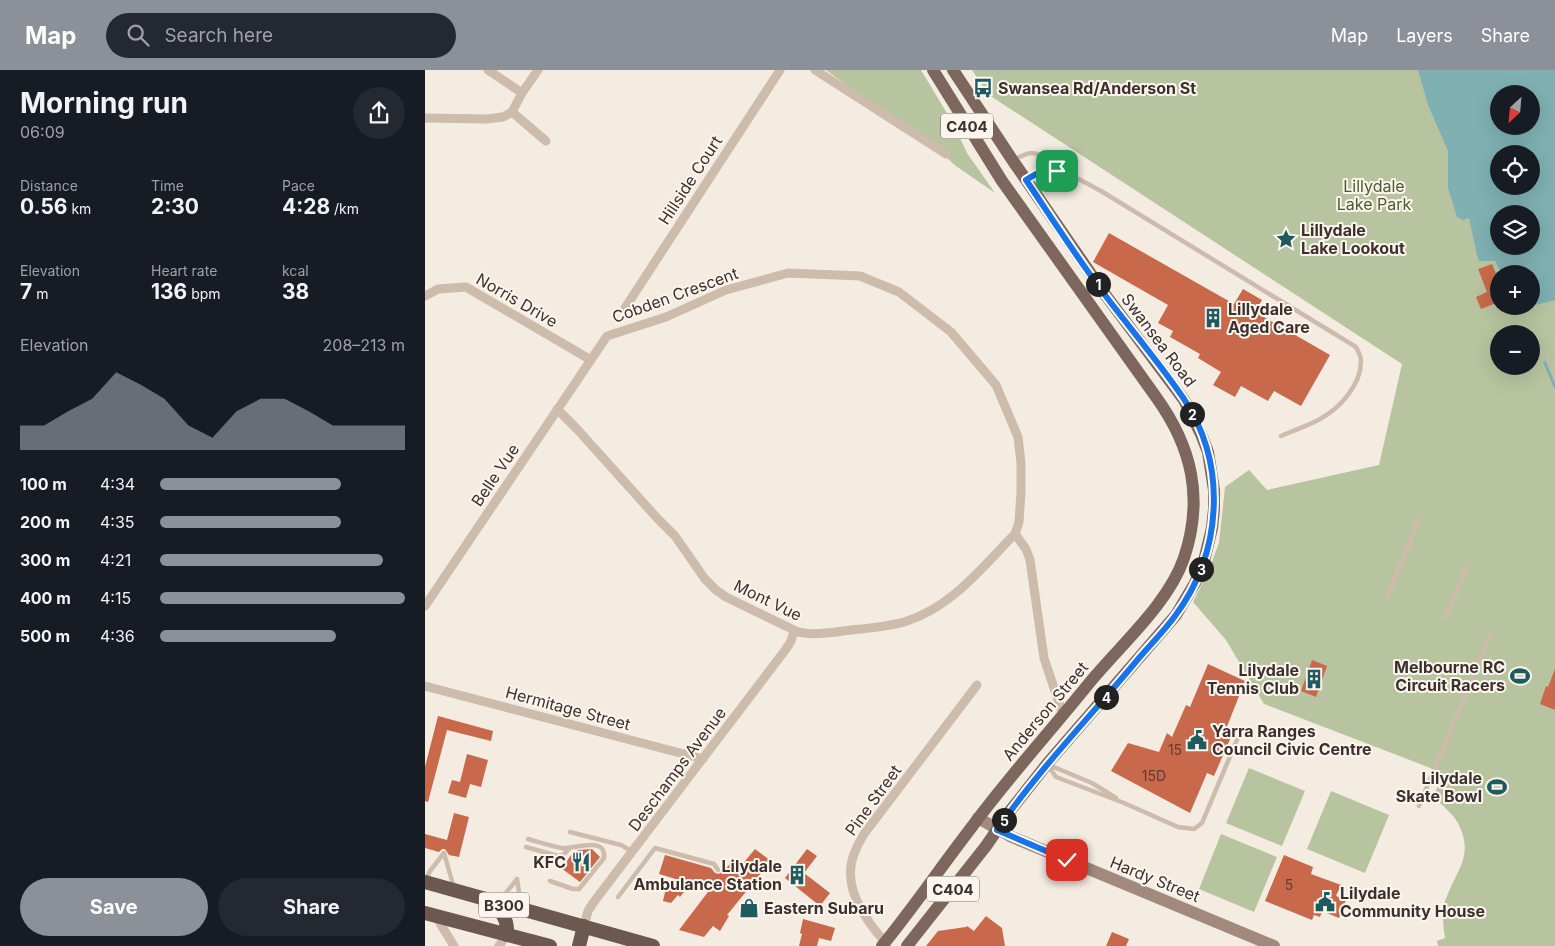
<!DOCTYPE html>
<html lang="en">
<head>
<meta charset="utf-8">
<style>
  body { margin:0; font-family:Inter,sans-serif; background:#242831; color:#f1f3f6; height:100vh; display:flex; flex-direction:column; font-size:19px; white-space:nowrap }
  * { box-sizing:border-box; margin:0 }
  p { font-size:16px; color:#9ea1a6 }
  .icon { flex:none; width:28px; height:28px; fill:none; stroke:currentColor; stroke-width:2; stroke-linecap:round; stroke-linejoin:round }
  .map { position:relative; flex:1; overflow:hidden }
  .side { display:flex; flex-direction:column; background:#171b24; width:425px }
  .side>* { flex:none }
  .needle { width:32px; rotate:206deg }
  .fabs { position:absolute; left:1065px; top:15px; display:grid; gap:10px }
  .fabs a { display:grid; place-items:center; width:50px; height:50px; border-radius:50%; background:#171b24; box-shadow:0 5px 20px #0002; font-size:25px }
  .pin { position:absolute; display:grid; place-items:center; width:42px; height:42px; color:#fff; margin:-21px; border-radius:10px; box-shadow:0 2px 8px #0006 }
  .km { position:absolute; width:25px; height:25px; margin:-12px; border-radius:50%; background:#222; color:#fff; font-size:14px; line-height:25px; text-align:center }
  .round { display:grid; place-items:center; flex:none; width:52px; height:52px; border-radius:26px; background:#242831 }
  .headline { display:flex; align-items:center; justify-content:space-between; height:85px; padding:0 20px }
  h1 { font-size:28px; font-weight:700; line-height:38px }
  .stats { display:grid; grid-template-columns:repeat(3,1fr); gap:8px; height:85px; padding:5px 20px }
  .stats div { display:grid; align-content:center }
  .stats b { font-size:21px; font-weight:700 }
  .stats small { font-size:14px; font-weight:400 }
  .stats p { font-size:14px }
  .chart { height:140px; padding:10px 20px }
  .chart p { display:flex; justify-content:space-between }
  .chart svg { width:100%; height:90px; margin-top:5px; fill:#8c9099; opacity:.7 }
  .cta { display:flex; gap:10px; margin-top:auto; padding:10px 20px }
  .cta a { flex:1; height:58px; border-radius:30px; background:#8c9099; color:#fff; font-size:20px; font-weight:700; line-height:58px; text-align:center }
  .cta a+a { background:#242831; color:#f1f3f6 }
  ul { padding:0 20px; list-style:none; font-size:16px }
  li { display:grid; grid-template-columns:80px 60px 1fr; align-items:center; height:38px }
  li i { height:12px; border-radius:6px; background:#8c9099 }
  header { display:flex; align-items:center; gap:30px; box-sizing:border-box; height:70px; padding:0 25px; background:#8c9099; color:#fff }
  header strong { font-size:24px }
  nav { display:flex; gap:28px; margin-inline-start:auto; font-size:18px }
  .search { width:350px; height:45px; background:#242831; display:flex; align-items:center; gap:12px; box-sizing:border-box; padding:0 18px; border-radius:28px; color:#9ea1a6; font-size:19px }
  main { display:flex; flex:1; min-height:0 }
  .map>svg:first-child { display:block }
  .green { fill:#b8c4a0; fill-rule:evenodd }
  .water { fill:#7fb0b2; fill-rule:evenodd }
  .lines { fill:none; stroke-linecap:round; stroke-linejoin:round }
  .stream { stroke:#7fb0b2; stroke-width:3 }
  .building { fill:#c8694b }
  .service { stroke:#cdbbac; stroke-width:4.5 }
  .minor { stroke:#cdbbac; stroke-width:9 }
  .secondary { stroke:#a18a7d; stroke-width:12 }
  .primary { stroke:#7d675c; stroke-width:12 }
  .trunk { stroke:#6c584f; stroke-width:14 }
  .route-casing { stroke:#fff; stroke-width:10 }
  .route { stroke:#1a73e8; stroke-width:6 }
  .labels { text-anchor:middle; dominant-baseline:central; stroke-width:4; stroke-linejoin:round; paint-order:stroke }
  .number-label { font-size:14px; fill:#5e3e33 }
  .shield { fill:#fbf5ee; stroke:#756b66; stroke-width:1 }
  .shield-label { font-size:15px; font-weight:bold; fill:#3b302b }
  .poi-label { font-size:16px; font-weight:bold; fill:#3b302b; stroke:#fbf5ee; text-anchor:start }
  .street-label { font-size:16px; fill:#3b302b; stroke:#fbf5ee }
  .park-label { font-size:16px; fill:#4a5a2e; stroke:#fbf5ee }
</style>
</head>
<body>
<header>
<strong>Map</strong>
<div class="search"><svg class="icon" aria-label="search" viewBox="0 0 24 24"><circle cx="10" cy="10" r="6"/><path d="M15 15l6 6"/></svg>Search here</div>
<nav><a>Map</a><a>Layers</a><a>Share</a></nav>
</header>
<main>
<section class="side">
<div class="headline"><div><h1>Morning run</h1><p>06:09</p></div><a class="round"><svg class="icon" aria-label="share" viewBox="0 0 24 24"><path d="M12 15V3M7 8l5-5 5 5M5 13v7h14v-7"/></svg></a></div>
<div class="stats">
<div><p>Distance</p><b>0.56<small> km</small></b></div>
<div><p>Time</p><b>2:30</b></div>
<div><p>Pace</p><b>4:28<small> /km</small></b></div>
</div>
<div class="stats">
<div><p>Elevation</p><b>7<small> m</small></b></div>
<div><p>Heart rate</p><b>136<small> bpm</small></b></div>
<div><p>kcal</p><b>38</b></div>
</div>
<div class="chart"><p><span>Elevation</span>208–213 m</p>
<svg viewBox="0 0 160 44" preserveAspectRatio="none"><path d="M0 44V32L10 32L20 25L30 19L40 6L50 12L60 19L70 32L80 38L90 25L100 19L110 19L120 25L130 32L140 32L150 32L160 32V44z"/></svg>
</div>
<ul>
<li><b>100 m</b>4:34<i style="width:74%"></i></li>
<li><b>200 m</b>4:35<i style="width:74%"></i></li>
<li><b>300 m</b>4:21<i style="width:91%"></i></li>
<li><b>400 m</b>4:15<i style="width:100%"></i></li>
<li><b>500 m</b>4:36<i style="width:72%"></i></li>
</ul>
<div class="cta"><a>Save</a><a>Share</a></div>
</section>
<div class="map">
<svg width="1130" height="876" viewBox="0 0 1130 876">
  <rect width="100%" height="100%" fill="#f4ebe1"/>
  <path class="green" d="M401,0H496L529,55L542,83L570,123L531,96L512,79L456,41Z
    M547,0H1130V876H1013L1012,871L1020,868C1018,854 1016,839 1022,826C1033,798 1049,785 1033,753C1028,744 1017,735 1009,727V724L1019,705L1003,697L839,634L801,570L768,532L783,502L794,473L800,417L824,400L842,420L954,395L977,294L564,25ZM1074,24H1106V56H1074ZM1074,84H1106V116H1074ZM1074,144H1106V176H1074ZM1074,204H1106V236H1074ZM1074,264H1106V296H1074Z
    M824,698L880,721L857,776L801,753Z
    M906,721L964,745L940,803L882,779Z
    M796,764L852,787L829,842L774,819Z"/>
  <path class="water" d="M993,0H1130V230L1106,236V204H1077L1070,191H1054L1052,185L1044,148L1038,150L1032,147L1023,118V81L1003,35ZM1074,24H1106V56H1074ZM1074,84H1106V116H1074ZM1074,144H1106V176H1074Z"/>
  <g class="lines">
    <path class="stream" d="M1120,293L1130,317"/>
  </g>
  <path class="building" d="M684,163L809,234L818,219L837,230L830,242L905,285L876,336L849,321L843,331L816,316L810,327L788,315L796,302L773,288L775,284L745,267L748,261L733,253L743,235L668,192Z
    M1067,194L1074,211V232L1056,239L1051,227L1062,222L1053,199Z
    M887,590L902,596L891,627L876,621Z
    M783,594L820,611L799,664L806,667L789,706L782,703L765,743L686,701L703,673L734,682L742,663L747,667L761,635L765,637Z
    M1130,599V640L1115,634L1121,616L1123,617Z
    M13,646L68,661L66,671L22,660L3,732L0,731V697Z
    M42,684L63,690L56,717L45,714L41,728L23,723L27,710L35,712Z
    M29,743L44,747L34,787L24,785L20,779H17L14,782L0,778V764L22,770Z
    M167,779L175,787L155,812L136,798L148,783L150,785L153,780Z
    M330,779L346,791L302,845L304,846L295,861L288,856L279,867L254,860L286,818L266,813L255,827L253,825L246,833L238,831L240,822L251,809L234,804L240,785L286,798L290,803L294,804L296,802L297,799L300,800L307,791L316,796Z
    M382,779L392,786L379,803L405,823L395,836L360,808Z
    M859,785L888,797L886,804L916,815L911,826L921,830L914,848L897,841L895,847L889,845L887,850L840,831Z
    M561,846L577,858L580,876H501L513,861L541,857L542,856L549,861Z
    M378,849L410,858L406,871L394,868L392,876H374L377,864L375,863Z
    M687,862L704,869L701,876H681Z"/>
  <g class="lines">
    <path class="service" d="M588,90C594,88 600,83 607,83C621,84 635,96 645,104
      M603,109C607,106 612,102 616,101C633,96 661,113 676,121L931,277C933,281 936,286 936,291C936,315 915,338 895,349C883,356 869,360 856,366
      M962,527L994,450
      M1020,548L1042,497
      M624,695L667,713L691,728
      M623,696L631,707L699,733L753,757L769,759L777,753L814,665
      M994,736L1065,565
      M145,762L196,775L208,782
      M103,769C114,772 125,776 137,778C147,780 182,765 179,788L154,819H148L125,811
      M101,777L133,786L138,785L145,778
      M1,809L5,801L19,783L29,818
      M193,827L230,778L289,794L293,800
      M73,830L80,824L92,809
      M91,834L94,822L92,809"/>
    <path class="minor" d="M63,0L97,23
      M390,0L521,84
      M87,42L121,71
      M0,48L62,49L78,47L87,42L97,23L113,0
      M0,226L13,219L41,217L166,290
      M200,238L355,0
      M132,339L152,359L232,448L250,466L280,509L291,520L301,527L373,562C390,566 409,562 426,560C444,558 464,557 482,551C528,536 558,496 590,464
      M0,536L182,266L241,247L301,220L363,203L435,206L474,222L526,262L571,315L593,367L596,393V422L594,452L590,464L601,479L605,490L619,588L638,645
      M0,616L278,689
      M10,845L29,876
      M159,856L163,841L168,833L361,579L366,571L369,561
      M460,872C443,853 422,824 426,796C427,785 433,774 439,764L552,615
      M74,876L82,865"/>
    <path class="secondary" d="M553,748L587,767L849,876"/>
    <path class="primary" d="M457,876C488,838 516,797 546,758C582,709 623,664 661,617C692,578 743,535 759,488C779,428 767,377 731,327L577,111L508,0
      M482,876L561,776L585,741L622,694L751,545L770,513L778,495L787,458L789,439V420L783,382L776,364L759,330L679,223L588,91L528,0"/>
    <path class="trunk" d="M0,812L228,876
      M63,832C77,841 83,848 82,865
      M0,843L125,876
      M154,876L159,856"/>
  </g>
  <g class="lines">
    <defs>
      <path id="route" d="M632,101C619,99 612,103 601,110C628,150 654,191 683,229C708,262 736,295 759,329C803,396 797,483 750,546C739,561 726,574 714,588C667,645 614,699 572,760L642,790"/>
    </defs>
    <use href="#route" class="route-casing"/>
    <use href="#route" class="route"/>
  </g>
  <defs>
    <symbol id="bus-bare" viewBox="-9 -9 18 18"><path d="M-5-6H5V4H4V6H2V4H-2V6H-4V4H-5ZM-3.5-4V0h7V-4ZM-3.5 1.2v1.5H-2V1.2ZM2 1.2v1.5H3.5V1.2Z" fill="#1f5a5e" stroke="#fbf5ee" stroke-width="2.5" paint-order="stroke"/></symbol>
    <symbol id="sight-bare" viewBox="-9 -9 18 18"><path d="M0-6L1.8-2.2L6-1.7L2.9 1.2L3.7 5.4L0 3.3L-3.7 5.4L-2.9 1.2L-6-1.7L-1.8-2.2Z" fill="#1f5a5e" stroke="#fbf5ee" stroke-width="2.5" paint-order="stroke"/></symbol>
    <symbol id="building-bare" viewBox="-9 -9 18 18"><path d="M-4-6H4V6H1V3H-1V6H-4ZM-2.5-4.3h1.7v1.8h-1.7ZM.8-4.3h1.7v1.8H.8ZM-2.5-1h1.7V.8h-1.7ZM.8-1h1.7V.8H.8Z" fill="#1f5a5e" stroke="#fbf5ee" stroke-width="2.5" paint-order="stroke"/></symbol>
    <symbol id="stadium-bare" viewBox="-9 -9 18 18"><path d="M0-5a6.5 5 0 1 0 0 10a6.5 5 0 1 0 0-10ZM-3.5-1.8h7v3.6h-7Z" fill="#1f5a5e" stroke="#fbf5ee" stroke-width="2.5" paint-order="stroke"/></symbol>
    <symbol id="civic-bare" viewBox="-9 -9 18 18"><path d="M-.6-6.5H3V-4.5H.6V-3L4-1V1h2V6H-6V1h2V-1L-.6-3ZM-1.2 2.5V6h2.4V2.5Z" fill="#1f5a5e" stroke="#fbf5ee" stroke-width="2.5" paint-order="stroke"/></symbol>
    <symbol id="restaurant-bare" viewBox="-9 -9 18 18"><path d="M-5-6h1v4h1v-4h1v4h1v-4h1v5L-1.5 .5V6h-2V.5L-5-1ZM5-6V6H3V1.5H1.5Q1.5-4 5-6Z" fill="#1f5a5e" stroke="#fbf5ee" stroke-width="2.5" paint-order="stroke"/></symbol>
    <symbol id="shop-bare" viewBox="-9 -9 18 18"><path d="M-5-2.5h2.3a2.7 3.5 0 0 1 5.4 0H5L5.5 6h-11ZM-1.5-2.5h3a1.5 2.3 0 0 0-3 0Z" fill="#1f5a5e" stroke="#fbf5ee" stroke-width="2.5" paint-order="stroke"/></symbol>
  </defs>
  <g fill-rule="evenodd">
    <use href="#bus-bare" x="544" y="4" width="28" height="28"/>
    <use href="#sight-bare" x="847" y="155" width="28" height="28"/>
    <use href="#building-bare" x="774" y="234" width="28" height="28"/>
    <use href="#stadium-bare" x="1081" y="592" width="28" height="28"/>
    <use href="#building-bare" x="875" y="595" width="28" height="28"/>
    <use href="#civic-bare" x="758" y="656" width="28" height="28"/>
    <use href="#stadium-bare" x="1058" y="703" width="28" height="28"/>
    <use href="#restaurant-bare" x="142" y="778" width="28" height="28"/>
    <use href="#building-bare" x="358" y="791" width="28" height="28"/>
    <use href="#civic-bare" x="886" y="818" width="28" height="28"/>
    <use href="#shop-bare" x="310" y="824" width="28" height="28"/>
  </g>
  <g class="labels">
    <g class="number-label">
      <text x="750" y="679">15</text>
      <text x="729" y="705">15D</text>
      <text x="864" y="814">5</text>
    </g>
    <g class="shield">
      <rect x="516" y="43.5" width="52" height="25" rx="4"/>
      <rect x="502" y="806.5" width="52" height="25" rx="4"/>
      <rect x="54" y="822.5" width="50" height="25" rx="4"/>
    </g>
    <g class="shield-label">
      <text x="542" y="56">C404</text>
      <text x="528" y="819">C404</text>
      <text x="79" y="835">B300</text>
    </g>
    <g class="poi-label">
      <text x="573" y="18">Swansea Rd/Anderson St</text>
      <text x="876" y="160">Lillydale<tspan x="876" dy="18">Lake Lookout</tspan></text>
      <text x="803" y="239">Lillydale<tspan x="803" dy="18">Aged Care</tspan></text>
      <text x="1080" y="597" text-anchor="end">Melbourne RC<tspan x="1080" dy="18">Circuit Racers</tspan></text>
      <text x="874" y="600" text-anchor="end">Lilydale<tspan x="874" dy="18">Tennis Club</tspan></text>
      <text x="787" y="661">Yarra Ranges<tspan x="787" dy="18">Council Civic Centre</tspan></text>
      <text x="1057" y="708" text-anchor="end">Lilydale<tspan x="1057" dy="18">Skate Bowl</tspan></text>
      <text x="141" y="792" text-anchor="end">KFC</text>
      <text x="357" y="796" text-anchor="end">Lilydale<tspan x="357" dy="18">Ambulance Station</tspan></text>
      <text x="915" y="823">Lilydale<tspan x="915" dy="18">Community House</tspan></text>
      <text x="339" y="838">Eastern Subaru</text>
    </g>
    <g class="street-label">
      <text transform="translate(265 110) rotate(-57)">Hillside Court</text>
      <text transform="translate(250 225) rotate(-20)">Cobden Crescent</text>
      <text transform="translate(92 230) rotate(30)">Norris Drive</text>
      <text transform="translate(734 270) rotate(53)">Swansea Road</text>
      <text transform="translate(70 405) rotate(-56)">Belle Vue</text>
      <text transform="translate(343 530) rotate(26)">Mont Vue</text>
      <text transform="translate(143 638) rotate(15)">Hermitage Street</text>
      <text transform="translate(620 641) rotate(-50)">Anderson Street</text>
      <text transform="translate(252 699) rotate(-53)">Deschamps Avenue</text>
      <text transform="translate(448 730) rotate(-54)">Pine Street</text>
      <text transform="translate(730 809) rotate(22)">Hardy Street</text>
    </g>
    <g class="park-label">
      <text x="949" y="116">Lillydale<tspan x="949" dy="18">Lake Park</tspan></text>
    </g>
  </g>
</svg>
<div class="fabs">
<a><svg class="needle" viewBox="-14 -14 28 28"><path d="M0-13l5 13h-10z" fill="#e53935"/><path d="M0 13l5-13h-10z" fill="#9ea1a6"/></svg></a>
<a><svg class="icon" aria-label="locate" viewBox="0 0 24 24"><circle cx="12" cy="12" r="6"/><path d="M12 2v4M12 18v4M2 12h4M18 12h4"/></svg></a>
<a><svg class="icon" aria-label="layers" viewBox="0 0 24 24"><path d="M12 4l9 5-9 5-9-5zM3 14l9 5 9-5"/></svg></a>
<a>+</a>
<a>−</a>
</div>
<div class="pin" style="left:632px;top:101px;background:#1e9e55"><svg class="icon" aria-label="arrive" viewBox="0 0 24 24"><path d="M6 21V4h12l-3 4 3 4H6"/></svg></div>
<div class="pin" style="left:642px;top:790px;background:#d93025"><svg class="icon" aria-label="check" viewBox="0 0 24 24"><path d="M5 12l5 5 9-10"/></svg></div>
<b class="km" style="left:673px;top:214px">1</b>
<b class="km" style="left:767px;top:344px">2</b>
<b class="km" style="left:776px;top:499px">3</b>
<b class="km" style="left:681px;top:627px">4</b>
<b class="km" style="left:579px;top:750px">5</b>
</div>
</main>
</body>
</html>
